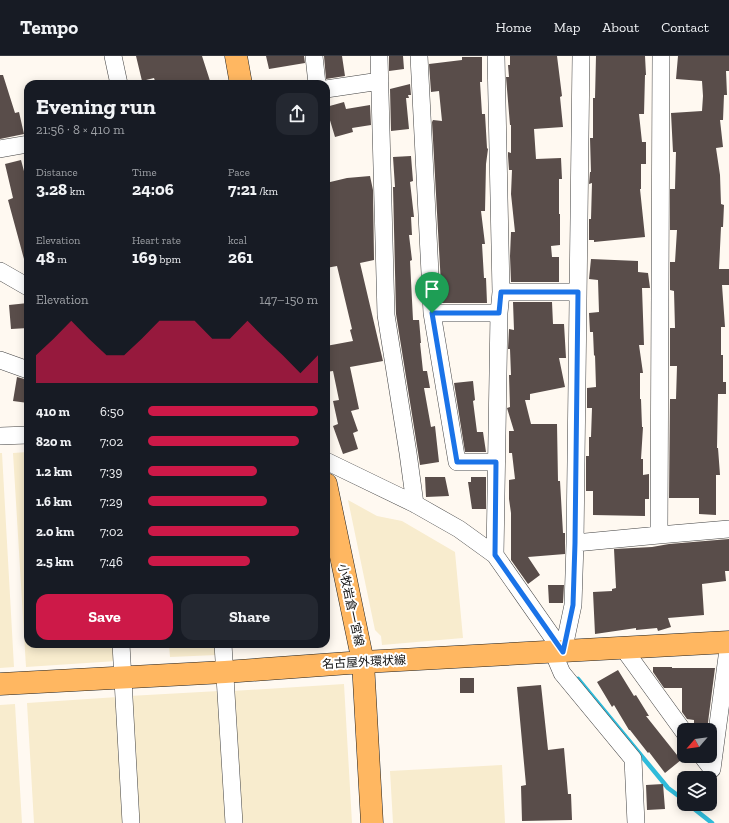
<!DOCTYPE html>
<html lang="en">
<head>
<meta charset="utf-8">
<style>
  body { margin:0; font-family:"Zilla Slab","Noto Sans JP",serif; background:#242831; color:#f1f3f6; height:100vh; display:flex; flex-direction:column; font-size:15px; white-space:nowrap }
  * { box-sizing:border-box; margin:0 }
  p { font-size:13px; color:#9ea1a6 }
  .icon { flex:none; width:22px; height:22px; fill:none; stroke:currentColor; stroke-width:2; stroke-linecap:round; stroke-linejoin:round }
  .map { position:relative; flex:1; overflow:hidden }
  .sheet { position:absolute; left:24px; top:24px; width:306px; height:568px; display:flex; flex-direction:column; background:#171b24; border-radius:12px; box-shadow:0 2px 10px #0003 }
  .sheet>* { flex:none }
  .needle { width:26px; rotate:242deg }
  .controls { position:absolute; left:677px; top:667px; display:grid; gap:8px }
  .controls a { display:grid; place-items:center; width:40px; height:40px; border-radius:8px; background:#171b24; box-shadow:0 2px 10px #0003; font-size:20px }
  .pin { position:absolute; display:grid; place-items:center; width:34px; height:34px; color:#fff; margin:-41px -17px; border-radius:50% 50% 50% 0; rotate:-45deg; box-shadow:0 0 4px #0007 }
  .pin .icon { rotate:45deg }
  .round { display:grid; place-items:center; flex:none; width:42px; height:42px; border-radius:12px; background:#242831 }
  .summary { display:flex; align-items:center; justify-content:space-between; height:68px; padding:0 12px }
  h1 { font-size:22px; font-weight:700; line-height:30px }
  .stats { display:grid; grid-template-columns:repeat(3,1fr); gap:6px; height:68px; padding:4px 12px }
  .stats div { display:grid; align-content:center }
  .stats b { font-size:17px; font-weight:700 }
  .stats small { font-size:11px; font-weight:400 }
  .stats p { font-size:11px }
  .chart { height:112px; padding:8px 12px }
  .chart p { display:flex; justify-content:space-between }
  .chart svg { width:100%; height:72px; margin-top:4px; fill:#cd1948; opacity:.7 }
  .button { display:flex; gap:8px; margin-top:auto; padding:8px 12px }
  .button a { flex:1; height:46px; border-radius:12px; background:#cd1948; color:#fff; font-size:16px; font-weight:700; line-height:46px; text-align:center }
  .button a+a { background:#242831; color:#f1f3f6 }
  ul { padding:0 12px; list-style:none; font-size:13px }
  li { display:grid; grid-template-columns:64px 48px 1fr; align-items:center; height:30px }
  li i { height:10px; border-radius:5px; background:#cd1948 }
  header { display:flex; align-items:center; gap:24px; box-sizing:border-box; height:56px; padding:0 20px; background:#171b24; border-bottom:1px solid #363941 }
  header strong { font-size:19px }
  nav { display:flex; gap:22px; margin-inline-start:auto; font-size:14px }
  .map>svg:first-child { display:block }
  .farmland { fill:#f8ecce }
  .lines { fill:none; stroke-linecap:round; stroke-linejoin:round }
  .stream { stroke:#30bbda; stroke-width:4.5 }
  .building { fill:#594d4a }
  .minor-casing { stroke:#424242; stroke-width:18 }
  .major-casing { stroke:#202020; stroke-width:23 }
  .minor { stroke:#fff; stroke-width:17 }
  .major { stroke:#ffb761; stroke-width:22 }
  .route-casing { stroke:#fff; stroke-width:8 }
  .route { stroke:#1a73e8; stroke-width:5 }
  .labels { text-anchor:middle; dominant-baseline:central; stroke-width:4; stroke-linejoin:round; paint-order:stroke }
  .street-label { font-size:12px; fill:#0f0f0f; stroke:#fff }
</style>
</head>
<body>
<header>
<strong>Tempo</strong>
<nav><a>Home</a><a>Map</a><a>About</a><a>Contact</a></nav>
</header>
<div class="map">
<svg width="729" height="767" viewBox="0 0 729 767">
  <rect width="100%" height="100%" fill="#fff9f1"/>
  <path class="farmland" d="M28,396V588H116L117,605L26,611L13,397Z
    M0,397H2L14,611L0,612Z
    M348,444L377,460L402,465L455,496L463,582L382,589L381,580L375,574Z
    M169,588H217V599L170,601Z
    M344,628L352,767H240L232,635Z
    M219,635L228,767H137L129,640Z
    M118,641L125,767H34L27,647Z
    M15,648L22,767H0V649Z
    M502,709L505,767H393L390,715Z"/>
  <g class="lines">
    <path class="stream" d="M578,623L668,732L684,744
      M688,748L712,767"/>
  </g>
  <path class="building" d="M136,0H202L211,28H156L154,22L142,25Z
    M266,0H304L305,7L269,13Z
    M324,0H342L345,20L326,23Z
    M389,0H403L404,13L389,15Z
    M510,0H557L562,40L560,41L563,71L534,73L536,103L561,102L562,123H559V158H560V189L551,190L552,201H559V226H511L510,200L511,176H515L511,138L512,114H509L508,100V96L511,97V69H510L506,21H509L508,9H510Z
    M596,0H645L646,19H645L644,58H639L642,86H646V108H641V133H640L645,181L594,186V184H589V163H591L592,127L589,128L590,116H591L590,82H593V42H595Z
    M678,0H729V15H726L727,39H724L723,64H720L723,91L716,92L720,119L721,148L724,149L723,171H721L719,213H729V229H722L725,271H721V299H723V326H726V338H718L717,392H718L720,419H716V459L699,458V442H669L670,343H676L677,310H670V272H675L674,235L670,234V206H675L677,174H670V133H675L676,96H673L671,57L702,55L703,40L702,25L676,23Z
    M462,1H482V26H480L482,58H485L487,92L488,93L486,108L485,155H481L485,188H482L484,222H486L487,247H442L432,66L433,64L442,65L439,35L431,36L429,8L462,4Z
    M0,19H3L15,57L19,56L24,78L0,83Z
    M410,28L411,39H408L409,42H406L409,73L391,75L390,33Z
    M344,46L346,53L370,49L371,69L352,72L353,76L335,81L326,51Z
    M411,100L413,125L410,126L414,161H411L412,179H409L412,204L410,205L413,264H419L421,287H420L423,315H427L430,332H424L431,371L435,370L439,406L420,409L396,258L393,131H395L393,101Z
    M21,104L28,130V203H24L8,144L13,142L5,108Z
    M370,120L373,134L374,204L360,207L383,305L350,311L359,353L351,355L358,375L353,377L358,393L343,398L333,370L338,368L333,345L339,344L333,315L326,316V290L353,285L350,274L352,273L337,210L326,212V127L347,122Z
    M591,203L638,205V216L648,217L650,232H642L644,289H639L643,317H640V343H641L642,371H643L641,403H643V419L649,418V443H645V460L593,459V435H586V400H589V381H591L592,352H587V332L596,331L595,299L594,300L593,276H590L589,257L599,256L598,224L589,223Z
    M513,246H552L553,268H564L566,302H559L565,331L530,338V344H525L531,368H557L558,425H560L563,477H565V498L528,501L540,519L528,528L511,504V457L509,443V424L515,423L512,397H509V375H514L507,352L510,351L509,319H511L510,293H508L509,273L514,274Z
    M28,247V272L11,273L9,249Z
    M17,321L28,324V347L13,345Z
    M473,325L475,344L473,345L477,376H483L486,396H465L454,327Z
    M425,421H445L449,440L426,441Z
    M471,421H486V453H472L468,426H471Z
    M729,483V515H725L726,525L702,528L704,559L668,562L671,571L658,575L657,572L636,574V572L595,578L593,536L612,535V533L616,532L614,493L652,491L669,488Z
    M548,529H564L563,547H549Z
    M653,611H672V612H715L707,674H694V664L687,663L682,656V632H664L653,616Z
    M618,614L634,640L636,639L649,660H646L681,704L665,717L649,696L648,697L630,674H629L614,649L612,651L597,626Z
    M460,622H474V637H460Z
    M541,629L548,694L564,692L568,738H571L572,764L522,765L521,730L526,729L517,631Z
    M663,728L665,753L647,754L646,729Z"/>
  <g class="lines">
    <defs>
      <path id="minor" d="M113,0L119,28
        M314,0L317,28
        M379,0L386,259L408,397L415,448
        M419,0L432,257L457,406H496
        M326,33L380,25
        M0,93L28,88
        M0,215L28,231
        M501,236H578
        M432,257H499
        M0,304L28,314
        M0,380L28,379
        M326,405L415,448L459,473L495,499L563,596
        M659,479L729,473
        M575,487L659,479L661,0
        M495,499L499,257L501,236L496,0
        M121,588L131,767
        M223,588L234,767
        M623,592L684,676
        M553,596L562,617L633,703L636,767
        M563,596L573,549L575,487L581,0
        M702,700L712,713L729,586"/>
      <path id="major" d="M236,0L241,28
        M326,428L363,606L372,767
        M0,628L225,616L363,606L729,586"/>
    </defs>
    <use href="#minor" class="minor-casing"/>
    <use href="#major" class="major-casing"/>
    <use href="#minor" class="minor"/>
    <use href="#major" class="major"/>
  </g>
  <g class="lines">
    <defs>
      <path id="route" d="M501,236H578L575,487L573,549L563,596L495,499L496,406H457L432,257H499Z"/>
    </defs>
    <use href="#route" class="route-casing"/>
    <use href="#route" class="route"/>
  </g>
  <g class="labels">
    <g class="street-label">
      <text transform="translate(351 549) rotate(78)">小牧岩倉一宮線</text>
      <text transform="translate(364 606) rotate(-3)">名古屋外環状線</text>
    </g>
  </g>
</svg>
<div class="controls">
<a><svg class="needle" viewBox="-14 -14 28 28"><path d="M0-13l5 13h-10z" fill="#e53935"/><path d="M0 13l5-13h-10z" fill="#9ea1a6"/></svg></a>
<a><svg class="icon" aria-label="layers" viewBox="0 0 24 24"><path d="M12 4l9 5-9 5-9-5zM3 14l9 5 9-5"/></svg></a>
</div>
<div class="pin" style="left:432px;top:257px;background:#1e9e55"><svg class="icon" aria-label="arrive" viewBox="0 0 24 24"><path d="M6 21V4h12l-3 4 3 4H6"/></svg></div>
<section class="sheet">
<div class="summary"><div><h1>Evening run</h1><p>21:56 · 8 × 410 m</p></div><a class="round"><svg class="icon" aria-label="share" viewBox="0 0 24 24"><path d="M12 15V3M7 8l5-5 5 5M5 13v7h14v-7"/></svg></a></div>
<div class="stats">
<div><p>Distance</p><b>3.28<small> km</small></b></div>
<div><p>Time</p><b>24:06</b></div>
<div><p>Pace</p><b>7:21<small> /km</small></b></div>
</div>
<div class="stats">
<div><p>Elevation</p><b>48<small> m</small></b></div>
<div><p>Heart rate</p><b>169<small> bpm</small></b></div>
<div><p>kcal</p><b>261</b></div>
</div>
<div class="chart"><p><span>Elevation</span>147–150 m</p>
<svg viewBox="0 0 160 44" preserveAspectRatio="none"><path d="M0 44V27L10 17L20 6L30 17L40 27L50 27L60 17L70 6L80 6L90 6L100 17L110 17L120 6L130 17L140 27L150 38L160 27V44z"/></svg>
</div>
<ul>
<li><b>410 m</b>6:50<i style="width:100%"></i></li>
<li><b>820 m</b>7:02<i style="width:89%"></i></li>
<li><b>1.2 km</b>7:39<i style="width:64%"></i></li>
<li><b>1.6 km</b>7:29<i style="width:70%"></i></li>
<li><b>2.0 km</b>7:02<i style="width:89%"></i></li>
<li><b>2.5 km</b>7:46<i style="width:60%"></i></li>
</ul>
<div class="button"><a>Save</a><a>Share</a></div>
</section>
</div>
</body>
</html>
